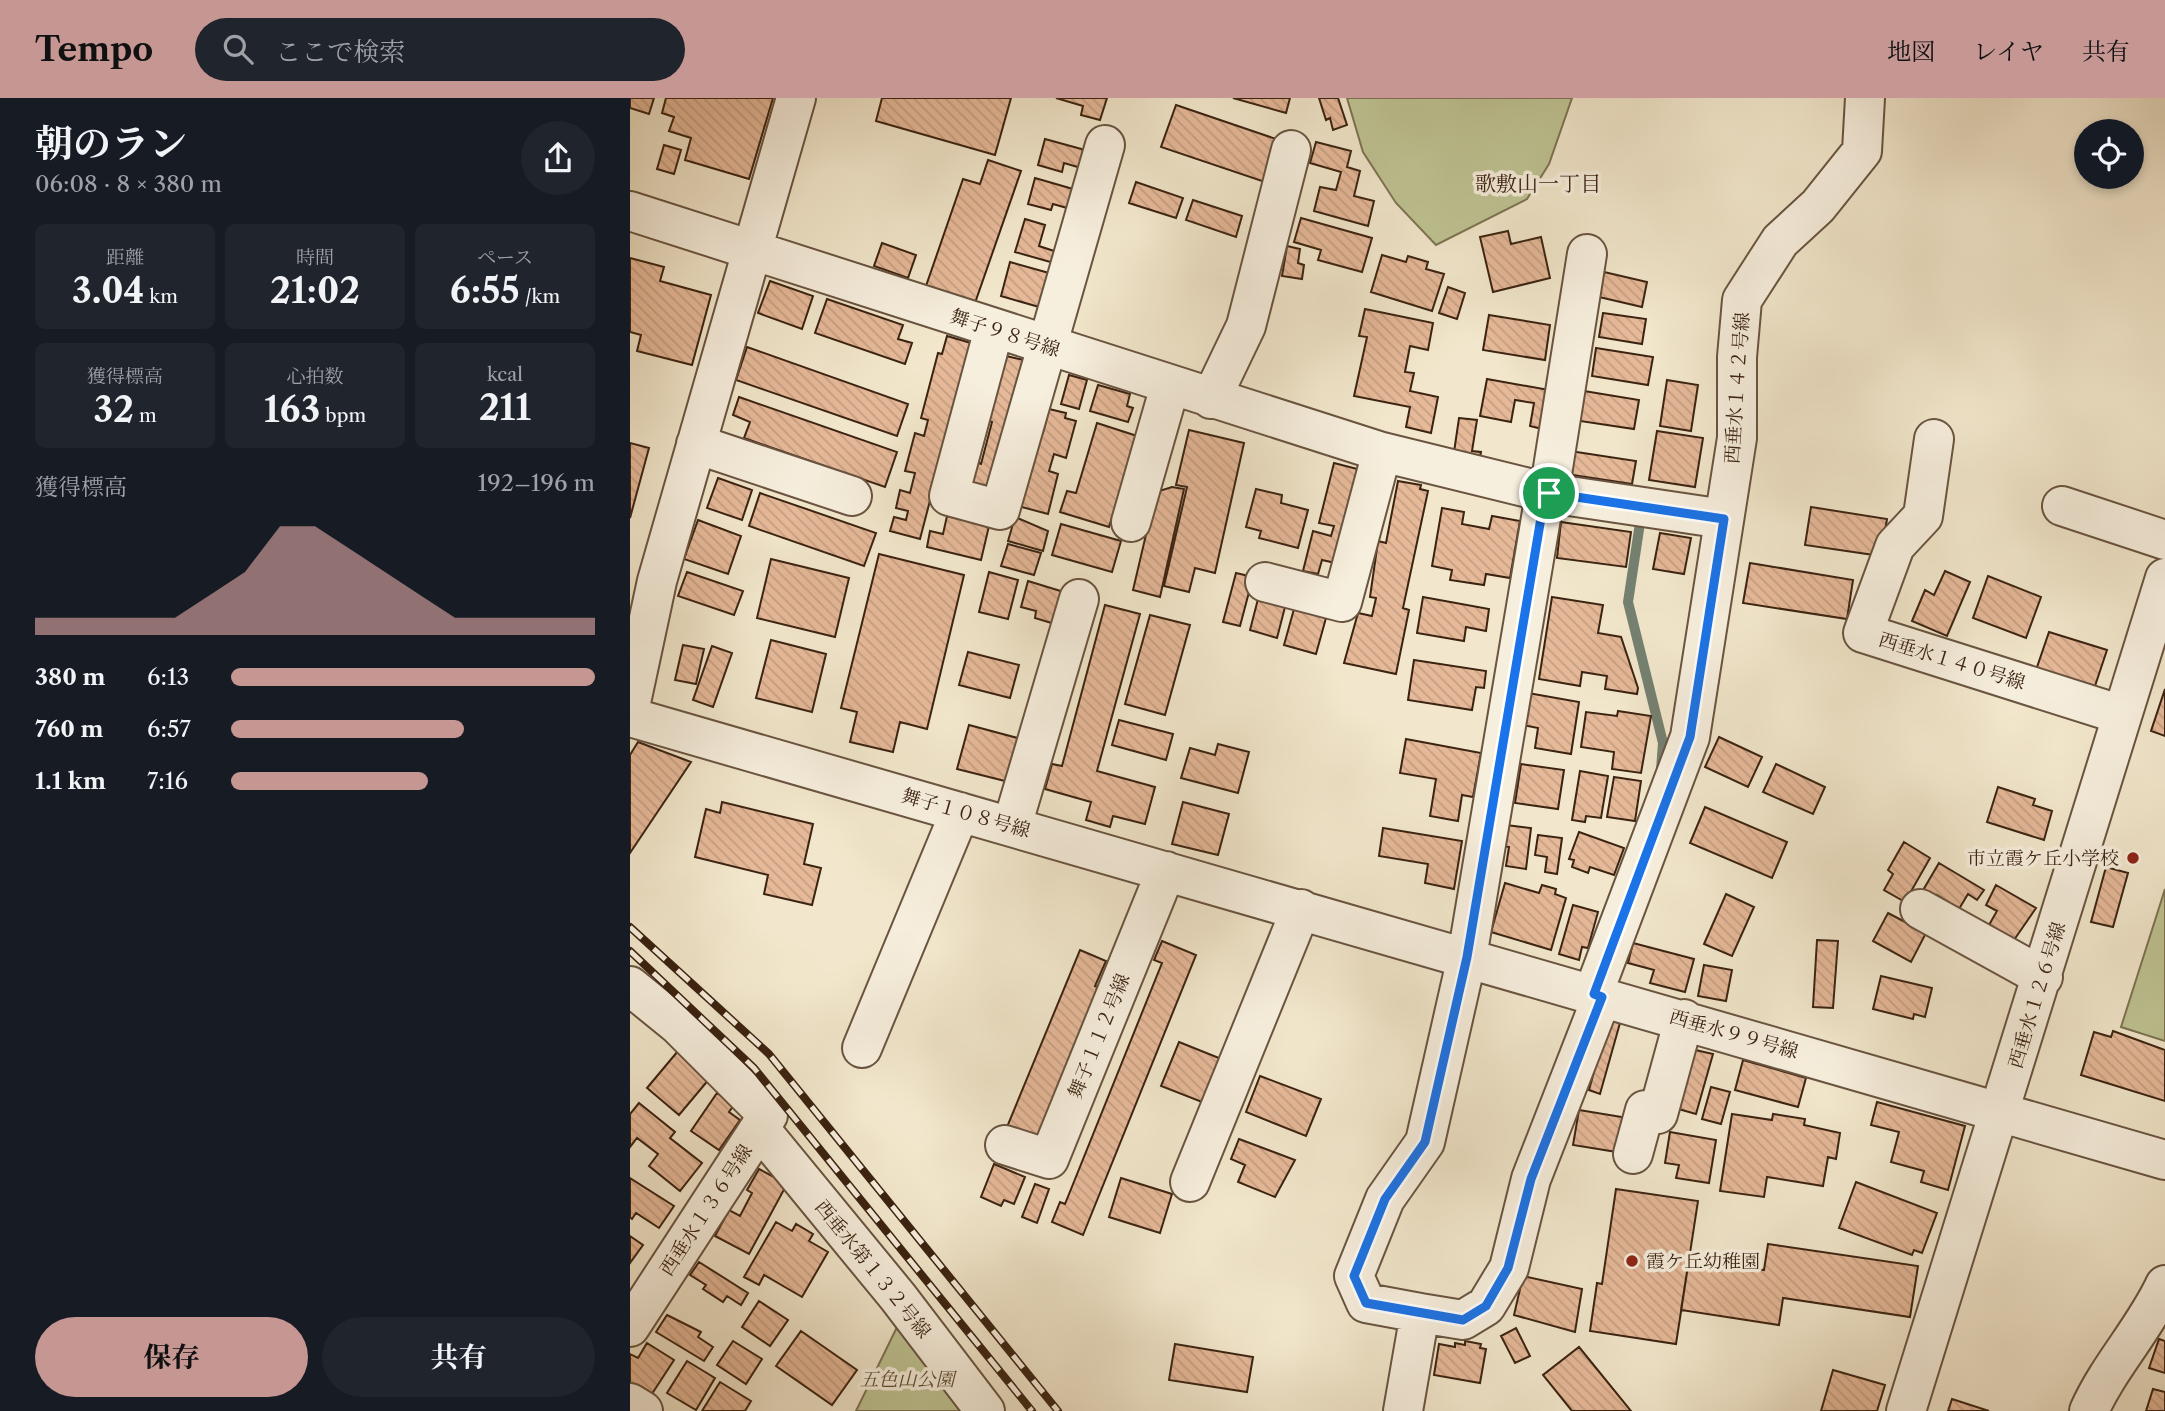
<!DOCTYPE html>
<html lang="ja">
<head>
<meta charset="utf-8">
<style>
  body { margin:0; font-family:"Libre Caslon Text","Noto Serif JP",serif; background:#20242c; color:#f1f3f6; height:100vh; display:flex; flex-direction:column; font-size:26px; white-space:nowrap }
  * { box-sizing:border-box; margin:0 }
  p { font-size:23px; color:#9ea1a6 }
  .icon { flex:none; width:38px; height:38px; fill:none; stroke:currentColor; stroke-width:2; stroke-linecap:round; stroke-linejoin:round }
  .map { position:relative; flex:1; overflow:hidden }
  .panel { display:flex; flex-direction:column; background:#171b24; width:630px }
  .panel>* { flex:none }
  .fabs { position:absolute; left:1444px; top:21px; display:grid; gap:14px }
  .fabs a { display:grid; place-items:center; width:70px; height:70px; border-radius:50%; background:#171b24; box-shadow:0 4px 10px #0003; font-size:35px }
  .pin { position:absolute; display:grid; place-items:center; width:60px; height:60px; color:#fff; margin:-30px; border:4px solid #fff; border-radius:50%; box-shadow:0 2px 7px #0007 }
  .round { display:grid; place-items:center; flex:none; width:74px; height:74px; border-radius:37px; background:#20242c }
  .headline { display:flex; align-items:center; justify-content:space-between; height:119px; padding:0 35px }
  h1 { font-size:38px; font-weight:700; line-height:52px }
  .stats { display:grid; grid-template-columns:repeat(3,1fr); gap:10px; height:119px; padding:7px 35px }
  .stats div { display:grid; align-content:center; border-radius:10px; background:#20242c; text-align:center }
  .stats b { font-size:35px; font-weight:700 }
  .stats small { font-size:19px; font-weight:400 }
  .stats p { font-size:19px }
  .chart { height:196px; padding:14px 35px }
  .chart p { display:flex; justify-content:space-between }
  .chart svg { width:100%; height:126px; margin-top:7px; fill:#c59692; opacity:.7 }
  .primary-button { display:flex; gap:14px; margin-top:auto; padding:14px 35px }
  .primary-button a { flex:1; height:80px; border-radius:42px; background:#c59692; color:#111; font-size:28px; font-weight:700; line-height:80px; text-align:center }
  .primary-button a+a { background:#20242c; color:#f1f3f6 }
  ul { padding:0 35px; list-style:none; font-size:23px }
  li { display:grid; grid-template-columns:112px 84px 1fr; align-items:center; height:52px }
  li i { height:18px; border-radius:9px; background:#c59692 }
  header { display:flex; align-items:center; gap:42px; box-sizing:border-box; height:98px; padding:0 35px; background:#c59692; color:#111 }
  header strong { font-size:33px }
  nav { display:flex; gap:38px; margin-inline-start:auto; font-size:24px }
  .search { width:490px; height:63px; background:#20242c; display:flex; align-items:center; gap:18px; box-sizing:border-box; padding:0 24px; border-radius:38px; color:#9ea1a6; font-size:26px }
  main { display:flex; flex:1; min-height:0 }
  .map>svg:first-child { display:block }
  .green { fill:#bfc494; stroke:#7d7452; stroke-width:2 }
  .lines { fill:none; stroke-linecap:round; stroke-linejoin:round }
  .stream { stroke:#758172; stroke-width:10 }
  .building { fill:url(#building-back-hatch); stroke:#3b2311; stroke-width:2 }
  .minor-casing { stroke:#695440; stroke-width:42 }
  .minor { stroke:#f7efde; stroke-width:38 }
  .rail-casing { stroke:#3b2311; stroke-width:8 }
  .rail { stroke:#f7efde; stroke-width:5; stroke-dasharray:16; stroke-linecap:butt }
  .route-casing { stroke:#fff; stroke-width:14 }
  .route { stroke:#1a73e8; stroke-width:9 }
  .poi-dot { fill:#8f2418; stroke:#f7efde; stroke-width:2.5 }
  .labels { text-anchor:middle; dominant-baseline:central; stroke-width:7; stroke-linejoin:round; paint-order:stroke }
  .street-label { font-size:19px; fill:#3b2311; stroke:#f7efde }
  .poi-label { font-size:19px; fill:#3b2311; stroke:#f7efde; text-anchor:end }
  .park-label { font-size:19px; font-style:italic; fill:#5c4b32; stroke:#f7efde }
  .neighbourhood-label { font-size:21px; fill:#3b2311; stroke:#f7efde }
</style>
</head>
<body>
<header>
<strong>Tempo</strong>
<div class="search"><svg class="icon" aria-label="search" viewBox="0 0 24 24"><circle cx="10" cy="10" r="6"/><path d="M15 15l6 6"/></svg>ここで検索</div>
<nav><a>地図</a><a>レイヤ</a><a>共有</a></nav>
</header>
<main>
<section class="panel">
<div class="headline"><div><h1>朝のラン</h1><p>06:08 · 8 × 380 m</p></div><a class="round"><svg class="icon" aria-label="share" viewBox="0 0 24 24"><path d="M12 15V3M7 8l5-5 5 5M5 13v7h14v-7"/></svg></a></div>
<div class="stats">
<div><p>距離</p><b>3.04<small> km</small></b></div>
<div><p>時間</p><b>21:02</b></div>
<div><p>ペース</p><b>6:55<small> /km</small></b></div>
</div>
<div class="stats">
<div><p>獲得標高</p><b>32<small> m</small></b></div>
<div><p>心拍数</p><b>163<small> bpm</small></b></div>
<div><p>kcal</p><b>211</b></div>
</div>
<div class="chart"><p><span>獲得標高</span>192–196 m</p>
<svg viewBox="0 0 160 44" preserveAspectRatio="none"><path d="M0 44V38L10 38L20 38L30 38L40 38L50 30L60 22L70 6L80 6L90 14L100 22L110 30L120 38L130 38L140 38L150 38L160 38V44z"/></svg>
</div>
<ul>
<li><b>380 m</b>6:13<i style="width:100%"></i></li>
<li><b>760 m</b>6:57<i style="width:64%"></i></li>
<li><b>1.1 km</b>7:16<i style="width:54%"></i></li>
</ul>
<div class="primary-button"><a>保存</a><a>共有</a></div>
</section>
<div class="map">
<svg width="1535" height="1313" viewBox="0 0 1535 1313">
  <defs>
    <pattern id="building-back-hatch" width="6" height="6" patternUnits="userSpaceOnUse" patternTransform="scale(1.75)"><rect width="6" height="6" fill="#e6b999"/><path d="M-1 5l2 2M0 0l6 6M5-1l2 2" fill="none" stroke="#c69f83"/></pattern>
  </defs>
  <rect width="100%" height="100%" fill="#f2e7cc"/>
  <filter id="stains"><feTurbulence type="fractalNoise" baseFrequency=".00286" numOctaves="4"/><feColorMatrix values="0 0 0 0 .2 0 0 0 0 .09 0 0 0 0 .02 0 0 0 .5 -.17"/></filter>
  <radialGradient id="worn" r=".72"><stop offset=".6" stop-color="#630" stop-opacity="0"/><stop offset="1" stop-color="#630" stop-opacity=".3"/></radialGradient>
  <path class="green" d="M717,0H942L919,66L897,101L806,147L766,105L733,54Z
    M1535,791V943L1491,929Z
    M270,1223L340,1313H226Z"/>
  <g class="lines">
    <path class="stream" d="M1010,425L998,504L1033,645L1031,672"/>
  </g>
  <path class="building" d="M0,0H24L19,16L0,10Z
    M36,0H143L119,81L55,62L61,40L39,33L44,19L32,15Z
    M252,0H381L365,57L246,23Z
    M426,0H477L470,22L451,17L453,8Z
    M603,0H660L656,15Z
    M689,0H708L717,27L703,32L700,20L696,22Z
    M546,7L649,42L635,84L531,49Z
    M415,41L455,52L451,70L434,65L432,74L408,67Z
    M686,44L721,53L717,69L730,73L724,98L744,103L738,128L684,113L690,89L706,92L711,74L680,65Z
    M34,47L51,52L44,76L27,71Z
    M358,62L391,73L345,205L296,188L333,81L350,86Z
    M405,80L443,91L437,110L423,106L421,112L398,106Z
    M506,84L553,100L546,120L499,105Z
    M563,102L612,118L606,139L556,122Z
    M671,120L742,140L732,174L688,162L691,152L664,144Z
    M395,121L415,127L409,148L427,154L424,165L385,154Z
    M878,133L881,146L911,139L920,180L863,194L850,139Z
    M252,145L286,157L278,180L244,168Z
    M657,148L670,151L668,165L674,167L672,181L652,178Z
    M752,157L776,164L778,158L798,164L796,171L814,176L802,213L741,194Z
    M0,160L34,169L30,183L81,197L62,267L7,253L11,237L0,234Z
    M380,164L419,175L409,209L371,198Z
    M974,174L1017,184L1012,209L969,199Z
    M140,183L183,198L172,231L128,215Z
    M818,189L835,195L827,221L809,215Z
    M197,201L273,227L268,241L282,245L275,266L185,235Z
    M735,211L803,225L798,252L780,248L775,274L784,275L780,293L808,299L801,335L776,329L780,309L724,298L737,239L729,238Z
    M973,215L1016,221L1012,246L969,239Z
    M859,217L920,227L915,262L853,252Z
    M317,238L341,245L290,441L260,433L264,419L276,422L278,413L266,410L270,392L280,395L285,375L275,373L285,335L294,338L298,322L291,320L308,255L312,256Z
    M117,249L278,306L267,338L106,282Z
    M966,250L1023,259L1018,287L962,278Z
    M376,258L394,262L358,395L335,388L346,364L351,366L362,324L354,322Z
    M439,277L457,282L449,311L431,306Z
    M857,281L919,292L912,331L900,328L904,305L885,302L881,324L850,318Z
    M1037,282L1068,287L1061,333L1030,328Z
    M468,287L500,296L497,308L503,310L498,324L460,313Z
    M954,293L1009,302L1004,331L950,323Z
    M109,299L267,354L255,389L114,340L120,324L103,317Z
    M419,311L436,315L435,320L446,323L436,360L424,356L419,373L428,376L418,416L388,408L408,333L413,335Z
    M829,320L847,322L842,353L851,354L849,365L823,361Z
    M467,325L507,338L479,429L430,414L437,393L446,395Z
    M559,332L614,345L585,475L565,470L559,494L534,488L557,389L546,387Z
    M1027,333L1073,340L1065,389L1019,382Z
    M0,345L19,350L0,420Z
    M940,353L1006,363L1002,386L936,376Z
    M704,365L735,373L710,466L692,462L688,476L673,473L683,433L701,438L704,428L689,425Z
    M88,380L122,392L112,422L77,410Z
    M768,383L791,387L790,391L798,393L773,510L779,512L766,576L714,565L728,515L742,518L746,500L740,499L748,443L756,445Z
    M542,389L554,391L530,499L503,492L526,394Z
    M626,391L652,397L651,405L678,412L668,450L629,440L631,433L616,429Z
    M130,395L246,435L234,468L119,428Z
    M1181,409L1257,421L1251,458L1175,447Z
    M812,410L834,414L832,426L859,431L862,418L890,423L880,480L856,476L854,487L820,482L822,472L802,468Z
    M317,418L359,428L351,462L297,449L300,433L313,436Z
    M385,419L418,433L413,453L378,443Z
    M68,422L111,438L98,476L54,461Z
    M931,424L1001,434L996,469L927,460Z
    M431,426L491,443L482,474L422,457Z
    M1030,435L1061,440L1054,476L1023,471Z
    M378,446L411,455L404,477L371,468Z
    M249,456L334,477L297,631L270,624L263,654L220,644L227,614L211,610Z
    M141,461L219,480L205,539L127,520Z
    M1120,465L1223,482L1217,521L1113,505Z
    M1315,473L1340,484L1317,538L1282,523L1295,492L1304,497Z
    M57,474L113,493L104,517L48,498Z
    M359,474L388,482L378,521L349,514Z
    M606,475L623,479L610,528L593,524Z
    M1358,478L1411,499L1396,540L1343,520Z
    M398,483L437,495L428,527L405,520L406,513L391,509Z
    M793,499L859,511L856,533L836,529L834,543L787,535Z
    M922,499L973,507L968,535L991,539L1008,590L1007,596L975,591L977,578L952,574L950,588L909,581Z
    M628,501L655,509L647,540L620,532Z
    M475,507L510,516L467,673L525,689L515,726L483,718L480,729L456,722L461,704L415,691L422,666L432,668Z
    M664,511L696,520L686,556L654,547Z
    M520,517L560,527L535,617L495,606Z
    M1419,534L1477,552L1464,591L1406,572Z
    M141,542L196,556L182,614L126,600Z
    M53,547L74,551L66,586L45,582Z
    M82,548L102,555L83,609L63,602Z
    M338,554L389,567L380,600L329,587Z
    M784,562L856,573L854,590L846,589L842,612L778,602Z
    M1535,591V638L1521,633Z
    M898,595L949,604L941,656L905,650L908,630L893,627Z
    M988,613L1021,618L1011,675L982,671L984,654L951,649L956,614L987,618Z
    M489,622L543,636L536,662L482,647Z
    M339,627L395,642L383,685L327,671Z
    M1089,639L1132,659L1118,689L1075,669Z
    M776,641L851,655L843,699L832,697L828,723L800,718L806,681L770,675Z
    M8,644L61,664L0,755V657Z
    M588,646L619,654L608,695L551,680L560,650L585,657Z
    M891,666L934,672L928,711L885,705Z
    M1146,666L1195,689L1183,716L1133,694Z
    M950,673L978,678L971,720L956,718L955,724L942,722Z
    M984,679L1011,683L1005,723L977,719Z
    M1368,689L1405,701L1403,707L1422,713L1414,742L1357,724Z
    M92,704L183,726L174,766L191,770L182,807L134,796L138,777L65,759L76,711L90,715Z
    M553,704L599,716L588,757L542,746Z
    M1075,709L1157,744L1142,780L1060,745Z
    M876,727L901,730L896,771L876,768L879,749L873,748Z
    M753,730L832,743L824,791L795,785L798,766L749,758Z
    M949,734L994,750L984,777L960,769L958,775L942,769L944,762L939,761Z
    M908,737L932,740L927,776L915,774L917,759L905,757Z
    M1274,744L1300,760L1275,804L1254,792L1263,776L1258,772Z
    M1309,765L1354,792L1347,802L1338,796L1329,811L1307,797L1305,802L1292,794Z
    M1476,769L1498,775L1483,829L1461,824Z
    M875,785L909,795L912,787L926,791L925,796L936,800L921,852L861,834Z
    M1366,787L1406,810L1384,842L1359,827L1367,813L1356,807Z
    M1096,796L1124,809L1102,858L1074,846Z
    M943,807L968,814L958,850L952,849L949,862L929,856Z
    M1258,815L1296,835L1281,864L1243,843Z
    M1187,842L1208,843L1203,910L1183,909Z
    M532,843L566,857L453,1137L422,1124L430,1104L435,1106L532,865L524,862Z
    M1003,845L1064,861L1055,894L1020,885L1024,872L998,865Z
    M450,852L476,863L465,888L473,892L411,1043L377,1029Z
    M1074,867L1102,872L1096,903L1068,898Z
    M1251,878L1302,890L1295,919L1284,916L1283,921L1243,911Z
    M978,922L990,925L970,996L959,992Z
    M1483,933L1535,952V1003L1451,977L1464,934L1481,939Z
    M549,944L594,962L572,1004L531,988Z
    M1061,951L1083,956L1066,1016L1045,1010Z
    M48,953L80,980L49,1017L17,990Z
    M1113,962L1176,980L1168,1009L1105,992Z
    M630,978L691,1001L676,1038L616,1014Z
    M1081,989L1100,994L1091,1026L1072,1021Z
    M87,995L104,1007L99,1014L110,1022L89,1052L61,1033Z
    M1247,1004L1335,1028L1318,1092L1291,1084L1294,1073L1261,1064L1269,1034L1241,1027Z
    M9,1005L45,1034L40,1040L72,1065L50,1093L19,1068L28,1056L7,1040L0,1049V1016Z
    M949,1012L998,1020L993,1055L943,1047Z
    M1102,1016L1142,1022L1143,1016L1175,1021L1174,1027L1210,1035L1206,1061L1198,1059L1193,1088L1137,1079L1134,1099L1090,1093Z
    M1040,1034L1086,1042L1079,1085L1046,1080L1049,1067L1035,1065Z
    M609,1041L665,1062L645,1099L608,1084L615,1067L601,1061Z
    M364,1066L395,1079L384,1106L374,1102L371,1108L351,1099Z
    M129,1071L157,1086L119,1156L85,1138L99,1112L110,1118L122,1095L117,1092Z
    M0,1080L44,1108L29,1130L6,1115L2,1121L0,1119Z
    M491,1080L542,1096L530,1135L479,1119Z
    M1226,1084L1307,1115L1292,1155L1284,1152L1282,1157L1209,1130Z
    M405,1086L419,1091L407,1125L392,1119Z
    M986,1091L1068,1103L1046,1246L960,1233L967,1185L972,1186Z
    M146,1124L162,1133L166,1126L183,1136L179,1143L198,1154L172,1199L134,1177L129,1187L114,1179Z
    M0,1138L13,1147L0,1165Z
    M1138,1146L1288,1168L1280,1219L1153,1200L1149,1227L1051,1212L1059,1161L1134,1172Z
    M69,1164L118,1195L111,1207L97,1198L93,1204L73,1191L76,1187L60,1177Z
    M893,1178L952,1191L945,1234L884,1217Z
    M129,1203L158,1222L140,1248L112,1229Z
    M37,1217L71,1234L68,1239L83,1249L74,1263L26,1234Z
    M886,1230L900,1258L885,1265L871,1238Z
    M171,1233L227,1272L202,1307L146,1268Z
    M1529,1241L1535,1243V1275L1519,1270Z
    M103,1243L132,1261L116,1286L87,1267Z
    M835,1243L851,1246L850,1250L856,1251L850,1285L804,1277L809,1246L825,1249V1245L835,1247Z
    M17,1245L44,1262L18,1302L0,1291V1256L8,1260Z
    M545,1246L623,1259L617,1294L539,1282Z
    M949,1249L1001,1313H942L913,1277Z
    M57,1263L85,1280L66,1312L37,1295Z
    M1203,1272L1255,1287L1247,1313H1191Z
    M90,1284L121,1303L115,1313H72Z
    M1523,1291L1535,1294V1313H1516Z
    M1322,1301L1359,1313H1318Z"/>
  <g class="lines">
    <defs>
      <path id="minor" d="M0,113L752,354L919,395L1094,421
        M364,231L319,398L370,412L475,47
        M581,301L616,228L661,52
        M1304,341L1293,418L1265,448L1233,535L1492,617
        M66,346L222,398
        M1432,408L1535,442
        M501,424L540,288
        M635,484L712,504L752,354
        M0,609L27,483L166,0
        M0,619L1535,1062
        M382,728L449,501
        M1290,811L1413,879
        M0,888L48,927L138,1017L0,1229
        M963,896L1060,639L1107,340V259L1112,202L1150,143L1188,108L1232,53L1235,0
        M232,950L330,714
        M130,1031L268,1199L355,1313
        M375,1047L419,1061L536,773
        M1003,1056L1015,1012L1028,1016L1054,921
        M560,1084L671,811
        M790,1215L833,1222L856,1208L879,1170L901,1081L972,899
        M0,1305L13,1313
        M773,1313L790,1215L736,1205L724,1178L755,1101L795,1044L837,859L913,408L919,395L957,156
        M1276,1313L1535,480
        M1459,1313C1479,1268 1514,1232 1535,1187"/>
    </defs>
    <use href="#minor" class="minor-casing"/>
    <use href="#minor" class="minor"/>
    <defs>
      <path id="rail" d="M0,829L139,956L428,1313
        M0,853L124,970L402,1313"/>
    </defs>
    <use href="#rail" class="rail-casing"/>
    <use href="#rail" class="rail"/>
  </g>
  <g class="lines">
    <defs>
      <path id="route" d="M919,395L1094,421L1060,639L964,896L972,899L901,1081L878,1170L856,1208L833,1222L736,1205L724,1178L755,1101L795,1044L837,859L913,408Z"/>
    </defs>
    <use href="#route" class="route-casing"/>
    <use href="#route" class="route"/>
  </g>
  <g class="poi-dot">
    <circle cx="1503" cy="760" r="7"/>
    <circle cx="1002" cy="1163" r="7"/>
  </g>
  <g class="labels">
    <g class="street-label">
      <text transform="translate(375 235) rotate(18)">舞子９８号線</text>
      <text transform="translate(1107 290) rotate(-86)">西垂水１４２号線</text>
      <text transform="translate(1322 563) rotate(17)">西垂水１４０号線</text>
      <text transform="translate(336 715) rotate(16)">舞子１０８号線</text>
      <text transform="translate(1407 897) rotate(-73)">西垂水１２６号線</text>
      <text transform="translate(1104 936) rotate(16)">西垂水９９号線</text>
      <text transform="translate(469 938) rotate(-68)">舞子１１２号線</text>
      <text transform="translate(76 1112) rotate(-57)">西垂水１３６号線</text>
      <text transform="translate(243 1171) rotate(51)">西垂水第１３２号線</text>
    </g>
    <g class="poi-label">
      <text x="1489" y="760">市立霞ケ丘小学校</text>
      <text x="1016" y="1163" text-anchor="start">霞ケ丘幼稚園</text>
    </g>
    <g class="park-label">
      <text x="277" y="1281">五色山公園</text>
    </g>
    <g class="neighbourhood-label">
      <text x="908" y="85">歌敷山一丁目</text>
    </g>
  </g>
  <rect width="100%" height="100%" filter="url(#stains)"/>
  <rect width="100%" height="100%" fill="url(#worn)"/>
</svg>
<div class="fabs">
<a><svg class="icon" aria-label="locate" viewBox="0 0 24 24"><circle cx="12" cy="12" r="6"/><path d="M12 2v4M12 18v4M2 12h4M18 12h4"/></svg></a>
</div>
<div class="pin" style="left:919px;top:395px;background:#1e9e55"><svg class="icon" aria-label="arrive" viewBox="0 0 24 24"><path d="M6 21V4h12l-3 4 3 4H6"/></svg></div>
</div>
</main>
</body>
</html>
